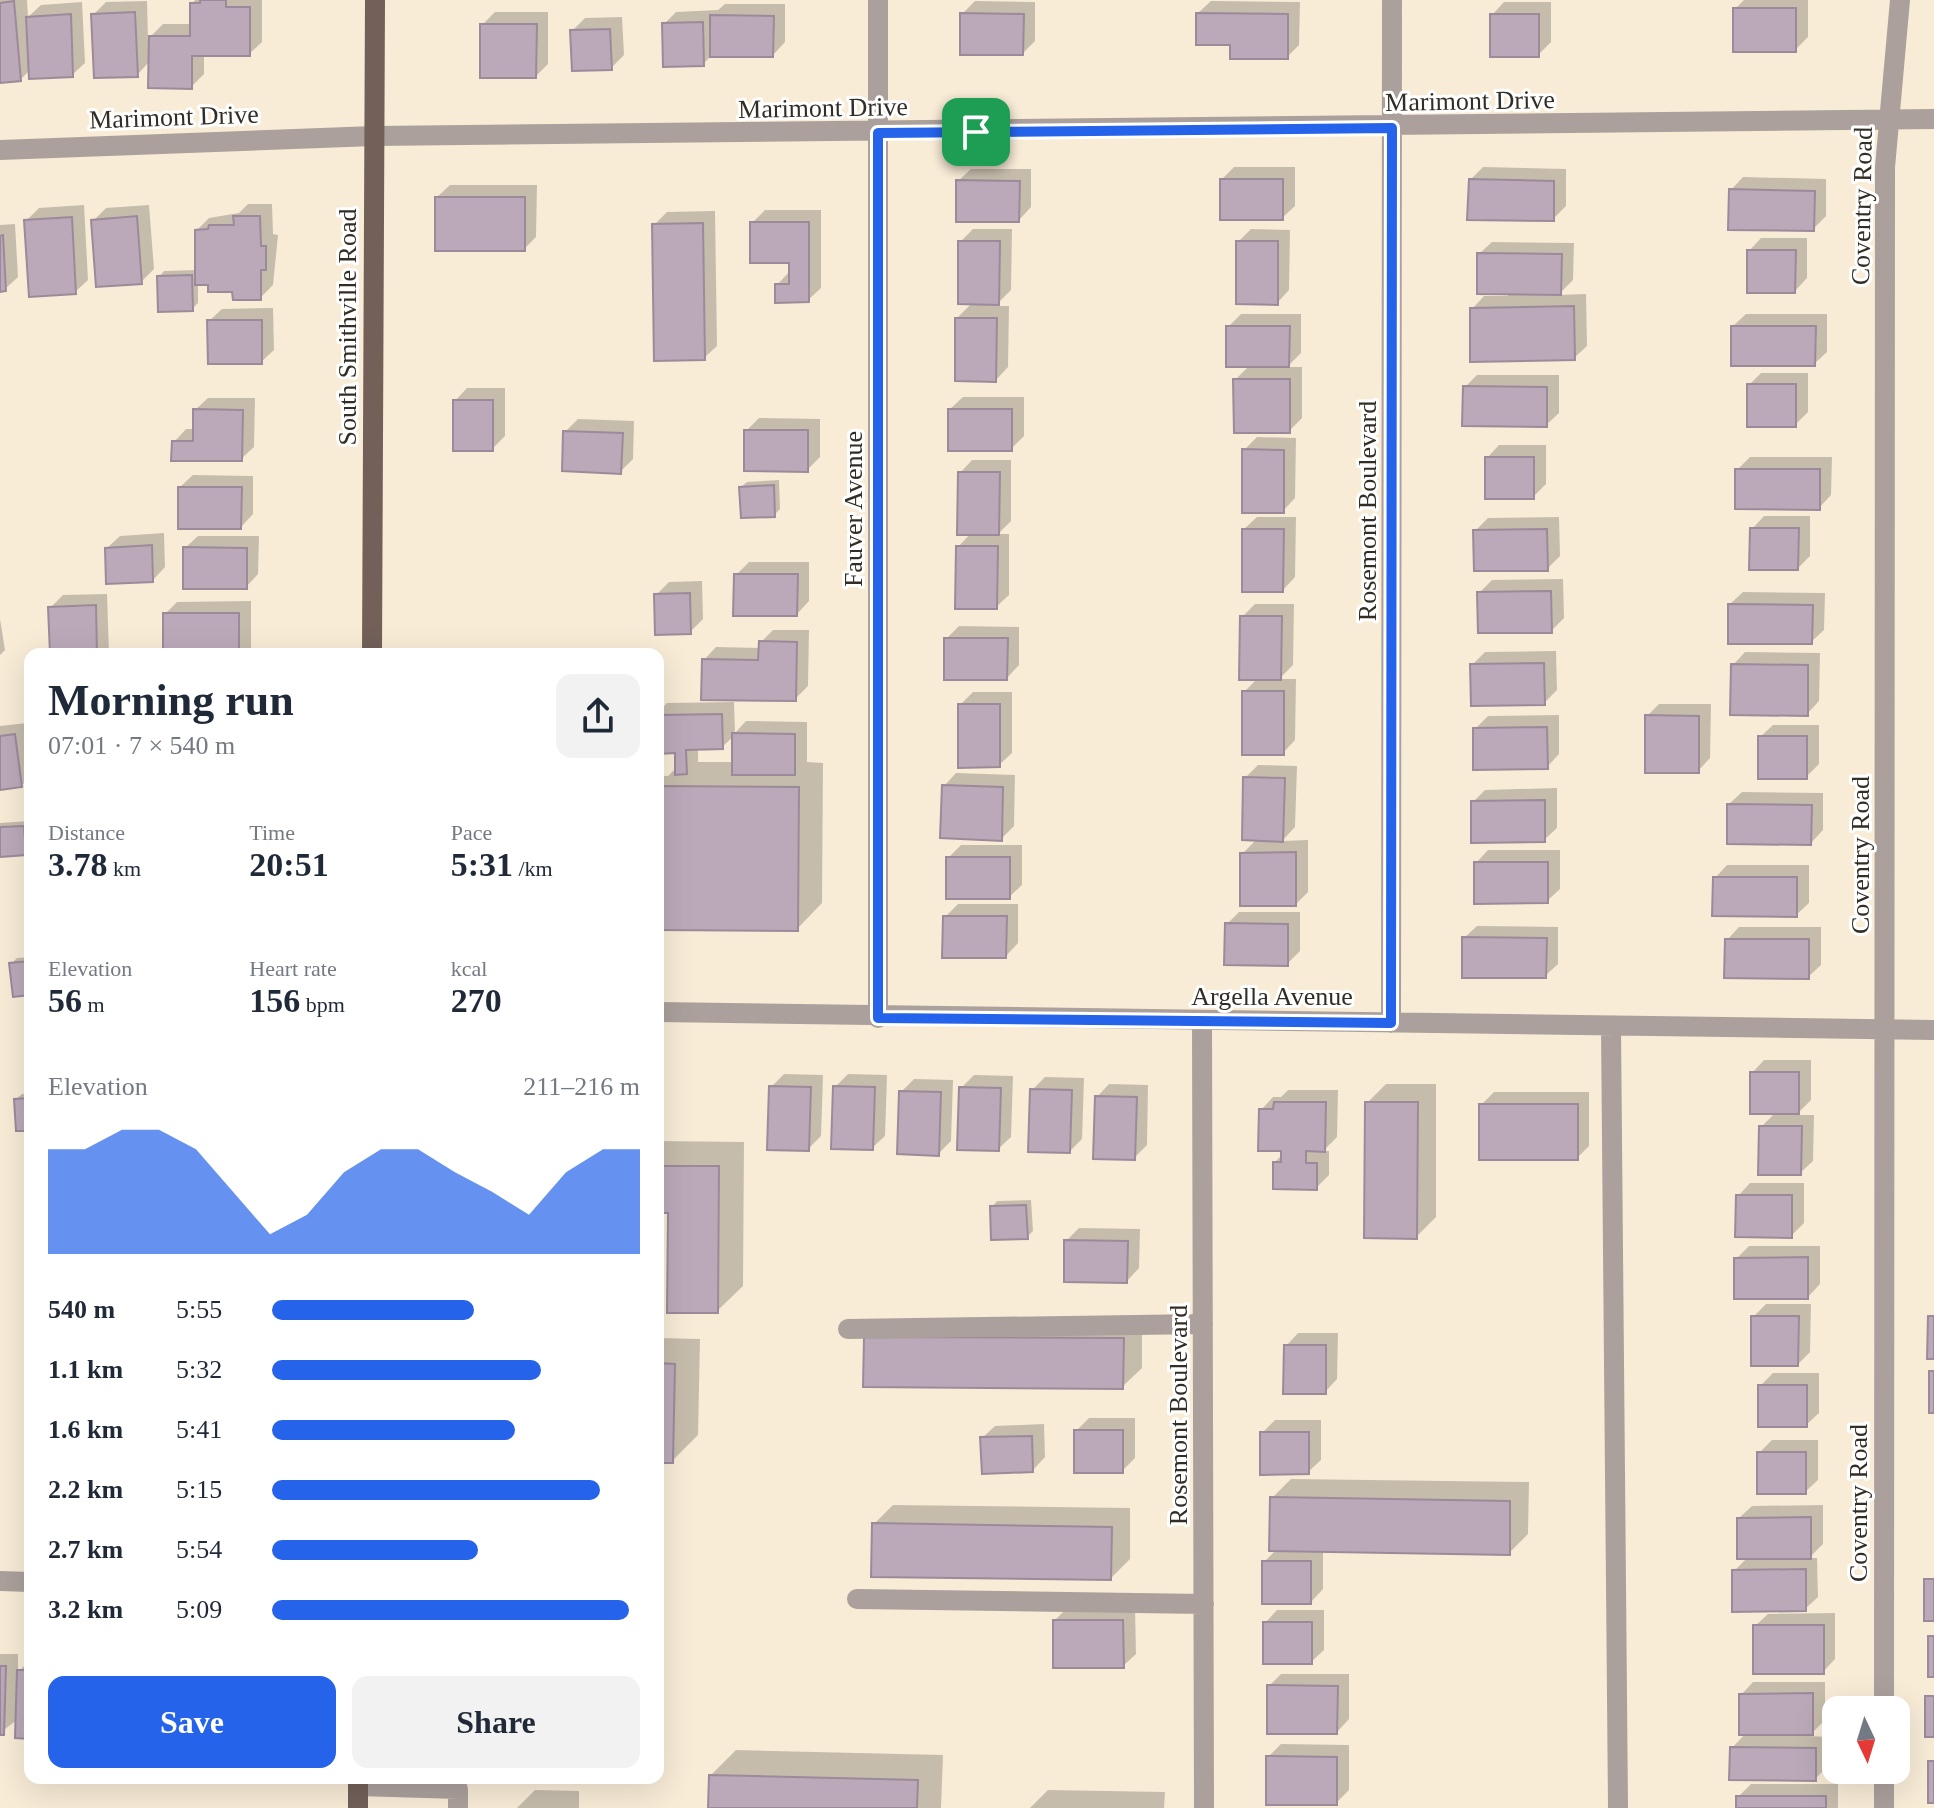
<!DOCTYPE html>
<html lang="en">
<head>
<meta charset="utf-8">
<style>
  body { margin:0; font-family:Georgia,serif; background:#f2f2f3; color:#1f2937; height:100vh; display:flex; flex-direction:column; font-size:30px; white-space:nowrap }
  * { box-sizing:border-box; margin:0 }
  p { font-size:26px; color:#747a83 }
  .icon { flex:none; width:44px; height:44px; fill:none; stroke:currentColor; stroke-width:2; stroke-linecap:round; stroke-linejoin:round }
  .map { position:relative; flex:1; overflow:hidden }
  .panel { position:absolute; left:24px; top:648px; width:640px; height:1136px; display:flex; flex-direction:column; background:#fff; border-radius:16px; box-shadow:0 8px 32px #0002 }
  .panel>* { flex:none }
  .needle { width:52px; rotate:176deg }
  .buttons { position:absolute; left:1822px; top:1696px; display:grid; gap:16px }
  .buttons a { display:grid; place-items:center; width:88px; height:88px; border-radius:16px; background:#fff; box-shadow:0 8px 32px #0002; font-size:40px }
  .pin { position:absolute; display:grid; place-items:center; width:68px; height:68px; color:#fff; margin:-34px; border-radius:16px; box-shadow:0 4px 12px #0006 }
  .round { display:grid; place-items:center; flex:none; width:84px; height:84px; border-radius:16px; background:#f2f2f3 }
  .headline { display:flex; align-items:center; justify-content:space-between; height:136px; padding:0 24px }
  h1 { font-size:44px; font-weight:700; line-height:60px }
  .stats { display:grid; grid-template-columns:repeat(3,1fr); gap:12px; height:136px; padding:8px 24px }
  .stats div { display:grid; align-content:center }
  .stats b { font-size:34px; font-weight:700 }
  .stats small { font-size:22px; font-weight:400 }
  .stats p { font-size:22px }
  .chart { height:224px; padding:16px 24px }
  .chart p { display:flex; justify-content:space-between }
  .chart svg { width:100%; height:144px; margin-top:8px; fill:#2563eb; opacity:.7 }
  .button { display:flex; gap:16px; margin-top:auto; padding:16px 24px }
  .button a { flex:1; height:92px; border-radius:16px; background:#2563eb; color:#fff; font-size:32px; font-weight:700; line-height:92px; text-align:center }
  .button a+a { background:#f2f2f3; color:#1f2937 }
  ul { padding:0 24px; list-style:none; font-size:26px }
  li { display:grid; grid-template-columns:128px 96px 1fr; align-items:center; height:60px }
  li i { height:20px; border-radius:10px; background:#2563eb }
  .map>svg:first-child { display:block }
  .shadow { fill:#0003; fill-rule:evenodd }
  .building { fill:#bba9b9; stroke:#9c8a9a; stroke-width:2 }
  .lines { fill:none; stroke-linecap:round; stroke-linejoin:round }
  .minor { stroke:#aba09c; stroke-width:20 }
  .major { stroke:#726059; stroke-width:20 }
  .route-casing { stroke:#fff; stroke-width:16 }
  .route { stroke:#2563eb; stroke-width:10 }
  .labels { text-anchor:middle; dominant-baseline:central; stroke-width:6; stroke-linejoin:round; paint-order:stroke }
  .street-label { font-size:26px; fill:#322e25; stroke:#fff }
</style>
</head>
<body>
<div class="map">
<svg width="1934" height="1808" viewBox="0 0 1934 1808">
  <rect width="100%" height="100%" fill="#f8ecd7"/>
  <path class="shadow" d="M0,0H27L28,17L41,5L82,2L85,63L72,75L31,69L20,80L0,81Z
    M195,0H262V42L249,54H204V74L191,87L150,61L137,75L93,15L106,2L147,1L148,39L163,24H192V4Z
    M1744,0H1808V37L1795,50L1735,9Z
    M975,1L1035,2V41L1023,53L962,14Z
    M1211,1L1300,2L1299,45L1287,57L1232,43L1198,13Z
    M1504,2H1551V42L1538,55L1492,15Z
    M725,4H785V42L773,55H712L703,64L664,24L676,12L718,10Z
    M495,12H548V64L536,76L482,25Z
    M622,17L624,55L611,68L572,31L585,18Z
    M1234,167H1295V206L1282,218L1222,179Z
    M1483,167L1566,169V206L1553,219L1470,180Z
    M971,169H1031V207L1019,220L958,181Z
    M1743,177L1826,179V216L1813,229L1731,190Z
    M450,185H537L536,237L524,249L437,197Z
    M248,204H272L273,234L278,235L273,285L260,298L210,283H198V303L192,309L159,277L164,271L197,270V230L209,218L239,213Z
    M84,205L88,280L75,292L27,220L39,208Z
    M149,205L154,269L141,282L93,221L106,208Z
    M765,210H821V288L808,300L777,285L789,272L791,261L752,223Z
    M715,211L717,346L704,358L654,225L667,212Z
    M15,224L18,277L5,289L0,290V225Z
    M973,229H1012L1011,290L995,306H1009L1008,367L996,380L957,318L973,302L960,242Z
    M1251,229L1290,230L1289,290L1277,303L1238,242Z
    M1761,238H1807V278L1795,291L1749,251Z
    M1492,242L1574,243L1573,280L1558,295L1586,294L1587,346L1574,358L1472,309L1484,296H1508L1479,254Z
    M273,308L274,350L261,362L209,321L222,309Z
    M1241,314H1301V353L1287,367H1302V418L1289,431L1235,380L1250,365L1228,327Z
    M1746,314H1827V352L1814,364L1733,326Z
    M1761,373H1808V412L1795,425L1749,385Z
    M1477,375H1559V413L1546,425L1465,387Z
    M467,388H505V436L492,449L455,401Z
    M963,397H1024V436L1011,449L950,409Z
    M208,398H255L254,447L241,459L174,442L186,429H195V410Z
    M759,418L820,419V457L807,470L746,431Z
    M578,419L634,421L633,459L620,472L565,432Z
    M1257,437L1296,438L1295,498L1283,511L1244,450Z
    M1499,445H1546V484L1533,497L1487,458Z
    M1750,457H1832L1831,495L1819,508L1737,470Z
    M972,460H1011V521L998,534H1009V595L996,607L958,547L971,533L960,473Z
    M193,475L253,476V514L241,527L180,487Z
    M779,480L780,509L774,515L741,487L747,482Z
    M1764,516H1810V556L1798,568L1752,529Z
    M1257,517H1296L1295,577L1283,590L1244,529Z
    M1559,517L1560,556L1547,569L1475,531L1488,518Z
    M164,533L165,567L153,580L107,548L120,536Z
    M198,536H259L258,574L246,587L185,548Z
    M749,562H809V601L797,614L736,575Z
    M1563,579L1564,618L1551,631L1479,593L1492,580Z
    M702,581L703,619L690,632L656,595L669,582Z
    M1743,592L1825,593L1824,630L1811,642L1730,604Z
    M107,594L109,653L52,654L50,608L63,595Z
    M251,601V651L248,654H165V614L177,602Z
    M1255,604H1294L1293,665L1279,679H1296L1295,740L1283,753L1244,692L1258,678L1242,617Z
    M0,619L5,650L0,655Z
    M959,626L1019,627V665L1007,678L946,639Z
    M773,630H809L808,686L795,699L704,660L716,647L761,648V642Z
    M1556,651L1557,690L1544,703L1472,665L1485,652Z
    M1745,652L1820,653L1819,701L1807,714L1733,665Z
    M973,692H1012V753L999,765L960,705Z
    M734,702L735,733L746,721L807,722V762L823,763L822,903L797,929L658,928V776H668L677,767V751L658,752V712L667,703ZM734,736V762H698V748L722,747Z
    M1659,704H1711L1710,758L1698,771L1647,716Z
    M1559,715V754L1547,767L1475,729L1488,716Z
    M27,723L30,777L21,786L0,788V726Z
    M1773,725H1819V764L1806,777L1760,737Z
    M1258,765L1297,766L1295,827L1282,841L1308,840V892L1296,904L1242,854L1257,839L1245,778Z
    M956,773L1015,775L1014,826L1001,839L944,786Z
    M1557,788V828L1544,840L1473,802L1485,790Z
    M1742,792L1823,793V830L1811,843L1729,804Z
    M29,821L30,848L25,853L0,855V823Z
    M961,845H1022V885L1009,897L948,858Z
    M1488,850H1560V889L1547,901L1476,863Z
    M1727,865H1809V903L1796,915L1715,878Z
    M958,904H1018V943L1006,956L945,917Z
    M1239,912H1300V951L1287,964L1227,924Z
    M1477,926L1558,927V964L1545,976L1464,938Z
    M1739,927H1821V965L1808,977L1727,940Z
    M30,957V993L11,964L17,958Z
    M1764,1060H1811V1100L1796,1115H1814L1813,1161L1800,1173L1761,1127L1776,1112L1752,1073Z
    M784,1074L823,1075L821,1136L808,1149L771,1087Z
    M848,1074L887,1075L885,1136L872,1148L835,1087Z
    M974,1075L1013,1076L1011,1137L998,1149L961,1088Z
    M1045,1077L1084,1078L1082,1139L1070,1151L1032,1090Z
    M914,1079L953,1080L951,1141L938,1154L901,1092Z
    M1109,1084L1148,1085L1147,1145L1134,1158L1097,1097Z
    M1386,1084H1436V1217L1416,1237L1367,1103Z
    M1288,1090H1338L1337,1137L1323,1151H1329V1175L1316,1188L1275,1162L1283,1154L1261,1110L1273,1097H1281Z
    M1494,1092H1589V1146L1577,1158L1481,1105Z
    M30,1093V1129L16,1099L22,1094Z
    M658,1141L744,1142L743,1286L717,1311L670,1211H658Z
    M1750,1183H1804V1223L1791,1236L1738,1196Z
    M1031,1200L1033,1231L1027,1237L992,1207L997,1201Z
    M1079,1228L1140,1229L1139,1268L1127,1281L1066,1241Z
    M1749,1246H1820V1284L1808,1297L1736,1259Z
    M1766,1304H1811L1810,1352L1798,1364L1753,1317Z
    M1142,1320V1368L1122,1387L866,1338Z
    M1298,1333H1338L1337,1379L1325,1392L1286,1346Z
    M658,1338L700,1339L698,1435L672,1461H658Z
    M1773,1373H1819V1413L1806,1425L1760,1386Z
    M1089,1418H1135V1458L1122,1471L1076,1431Z
    M1275,1420H1321V1460L1308,1472L1262,1433Z
    M1044,1424L1045,1457L1033,1470L982,1438L995,1426Z
    M1772,1440H1818V1480L1805,1492L1759,1453Z
    M1291,1479L1529,1482L1528,1534L1509,1553L1323,1550V1589L1311,1602L1264,1562L1277,1549L1272,1498Z
    M893,1505L1130,1508V1559L1111,1578L874,1524Z
    M1823,1505V1544L1809,1558H1817L1818,1597L1805,1609L1734,1571L1748,1557L1739,1518L1752,1506Z
    M1067,1608H1135L1136,1654L1123,1666L1055,1620Z
    M1277,1610H1324V1650L1311,1662L1265,1623Z
    M1835,1613V1659L1823,1672L1755,1626L1768,1614Z
    M0,1654H18V1672L30,1660V1737L18,1719L0,1733Z
    M1281,1674H1349V1719L1337,1732L1269,1686Z
    M1753,1682H1825V1720L1809,1736L1828,1737V1766L1815,1779L1732,1748L1746,1733L1741,1695Z
    M1281,1744L1349,1745V1790L1336,1803L1268,1757Z
    M736,1750L943,1755L941,1808H710V1776Z
    M1751,1784H1838V1808H1738V1797Z
    M535,1790L579,1791V1808H517Z
    M1048,1790L1165,1792L1164,1808H1030Z"/>
  <path class="building" d="M200,0H226V7H250V56H192V89L148,88L149,36H190V3H200Z
    M14,1L21,81L0,83V3Z
    M1733,8H1796V52H1733Z
    M135,12L138,77L94,78L91,14Z
    M960,13L1024,14L1023,55H960Z
    M1196,13L1288,14V59H1230V45H1196Z
    M71,14L73,77L29,79L26,17Z
    M1490,14H1539V57H1490Z
    M710,15L774,16L773,57H710Z
    M703,22L704,66L663,67L662,23Z
    M480,24H537L536,78H480Z
    M610,29L612,70L572,71L570,30Z
    M1220,179H1283V220H1220Z
    M1469,179L1554,181V221L1467,220Z
    M956,180L1020,181L1019,222H956Z
    M1729,189L1815,191L1814,231L1728,230Z
    M435,197H525V251H435Z
    M137,216L142,284L96,287L91,220Z
    M233,216H260L261,246H266V270H261V300H233L232,292H208V285H195V230L208,229L209,225H234Z
    M72,217L76,294L29,297L24,220Z
    M750,222H809V302L775,303V284H789V263H750Z
    M703,223L705,360L654,361L652,224Z
    M3,235L6,291L0,292V236Z
    M958,241H1000L999,305L958,304Z
    M1236,241H1278V305L1236,304Z
    M1747,250H1796L1795,293H1747Z
    M1477,253L1562,254L1561,295L1477,294Z
    M192,275L193,311L158,312L157,276Z
    M1574,306L1575,360L1470,362V308Z
    M955,318H997L996,382L955,381Z
    M207,320H262V364H208Z
    M1226,326H1290L1289,367H1226Z
    M1731,326H1816L1815,366H1731Z
    M1233,379H1290V433H1234Z
    M1747,384H1796V427H1747Z
    M1463,386L1547,387V427L1462,426Z
    M453,400H493V451H453Z
    M193,409L243,410L242,461H171L172,441H193Z
    M948,409H1012V451H948Z
    M744,430H808V472L744,471Z
    M563,431L623,433L621,474L562,471Z
    M1242,449L1284,450V513H1242Z
    M1485,457H1534V499H1485Z
    M1735,469H1820V510L1735,509Z
    M958,472H1000L999,535H957Z
    M774,485L775,517L741,518L739,487Z
    M178,487H242L241,529H178Z
    M1750,528H1799L1798,570H1749Z
    M1242,529H1284L1283,592H1242Z
    M1547,529L1548,571H1474L1473,530Z
    M152,545L153,582L106,584L105,548Z
    M956,546H998L997,609H955Z
    M183,547L247,548V589H183Z
    M734,574H798L797,616H733Z
    M1551,591L1552,633H1478L1477,592Z
    M690,593L691,634L655,635L654,594Z
    M1728,604L1813,605L1812,644H1728Z
    M96,605L97,654H50L48,607Z
    M163,613H239V654H163Z
    M1240,616H1282L1281,680H1239Z
    M944,638H1008L1007,680H944Z
    M759,641L797,642L796,701L701,700L702,659L758,660Z
    M1544,663L1545,705L1471,706L1470,664Z
    M1731,664L1808,665V716L1730,715Z
    M1242,691H1284V755H1242Z
    M958,704H1000V767L958,768Z
    M722,714L723,749L686,750L687,774L675,775V753L658,754V715Z
    M1645,715L1699,716V773H1645Z
    M1547,727L1548,769L1473,770V728Z
    M732,733L795,734V775H732Z
    M15,734L22,787L0,790V736Z
    M1758,736H1807V779H1758Z
    M1243,777L1285,778L1283,842L1242,840Z
    M942,785L1003,787L1002,841L940,838Z
    M658,786L799,787L798,931L658,930Z
    M1545,800V842L1471,843V801Z
    M1727,804L1812,805L1811,845L1727,844Z
    M24,826L26,855L0,857V827Z
    M1296,852V906H1240V853Z
    M946,857H1010V899H946Z
    M1474,862H1548V903L1474,904Z
    M1713,877H1797V917L1712,916Z
    M943,916H1007L1006,958H942Z
    M1225,923L1288,924V966L1224,965Z
    M1462,937L1547,938L1546,978H1462Z
    M1725,939H1809V979L1724,978Z
    M30,961V995L13,997L9,963Z
    M1750,1072H1799V1114H1750Z
    M769,1086L811,1087L809,1151L767,1150Z
    M833,1086L875,1087L873,1150L831,1149Z
    M959,1087L1001,1088L999,1151L957,1150Z
    M1030,1089L1072,1090L1070,1153L1028,1152Z
    M899,1091L941,1092L939,1156L897,1154Z
    M1095,1096L1137,1097L1135,1160L1093,1159Z
    M30,1098V1131H16L14,1099Z
    M1274,1102H1326L1325,1152L1306,1151V1163H1317V1190L1273,1189V1162H1281V1151H1258L1259,1109H1273Z
    M1365,1102H1418L1417,1239L1364,1238Z
    M1479,1104H1578V1160H1479Z
    M1759,1126H1802L1801,1175H1758Z
    M658,1166H719L718,1313H667L668,1213H658Z
    M1736,1195H1792V1238L1735,1237Z
    M1026,1205L1028,1239L991,1240L990,1206Z
    M1064,1240L1128,1241L1127,1283L1064,1282Z
    M1808,1257V1299H1734V1258Z
    M1751,1316H1799L1798,1366H1751Z
    M1928,1316H1934V1359H1927Z
    M864,1337L1124,1338L1123,1389L863,1387Z
    M1284,1345H1326V1394H1283Z
    M658,1363L675,1364L673,1463H658Z
    M1929,1371H1934V1413H1929Z
    M1758,1385H1807V1427H1758Z
    M1074,1430H1123V1473H1074Z
    M1260,1432H1309V1474L1260,1475Z
    M1032,1436L1033,1472L982,1474L980,1437Z
    M1757,1452H1806V1494H1757Z
    M1270,1497L1510,1501V1555L1269,1551Z
    M1811,1517V1559H1737V1518Z
    M872,1523L1112,1527L1111,1580L871,1577Z
    M1262,1561H1311V1604H1262Z
    M1806,1569V1611L1732,1612V1570Z
    M1924,1579H1934V1621H1924Z
    M1053,1620H1123L1124,1668H1053Z
    M1263,1622H1312V1664H1263Z
    M1753,1625H1824V1674H1753Z
    M1928,1636H1934V1677H1928Z
    M0,1666H6L4,1735H0Z
    M17,1670H30V1739L15,1738Z
    M1267,1685L1338,1686L1337,1734H1267Z
    M1813,1693V1735H1739V1694Z
    M1925,1696H1934V1737H1925Z
    M1730,1747L1816,1748V1781L1729,1780Z
    M1266,1756L1337,1757V1805H1266Z
    M1928,1761H1934V1803H1928Z
    M709,1775L918,1780L917,1808H708Z
    M1736,1796H1826V1808H1736Z"/>
  <g class="lines">
    <path class="minor" d="M0,150L374,136L1934,119
      M658,1012L1934,1030
      M878,1018V0
      M1202,1022L1204,1808
      M1391,1023L1392,0
      M1611,1027L1618,1808
      M848,1329L1203,1324
      M0,1581L30,1582
      M857,1599L1204,1604
      M1884,1710L1885,167L1900,0
      M1884,1770V1808
      M358,1786L458,1789V1808"/>
    <path class="major" d="M372,654L375,0
      M358,1778V1808"/>
  </g>
  <g class="lines">
    <defs>
      <path id="route" d="M1392,128L1391,1023L878,1018V133Z"/>
    </defs>
    <use href="#route" class="route-casing"/>
    <use href="#route" class="route"/>
  </g>
  <g class="labels">
    <g class="street-label">
      <text transform="translate(1470 101) rotate(-1)">Marimont Drive</text>
      <text transform="translate(823 108) rotate(-1)">Marimont Drive</text>
      <text transform="translate(174 117) rotate(-2)">Marimont Drive</text>
      <text transform="translate(1862 206) rotate(-89)">Coventry Road</text>
      <text transform="translate(347 327) rotate(-90)">South Smithville Road</text>
      <text transform="translate(853 509) rotate(-90)">Fauver Avenue</text>
      <text transform="translate(1367 511) rotate(-90)">Rosemont Boulevard</text>
      <text transform="translate(1860 855) rotate(-90)">Coventry Road</text>
      <text x="1272" y="996">Argella Avenue</text>
      <text transform="translate(1178 1415) rotate(-90)">Rosemont Boulevard</text>
      <text transform="translate(1858 1503) rotate(-90)">Coventry Road</text>
    </g>
  </g>
</svg>
<div class="buttons">
<a><svg class="needle" viewBox="-14 -14 28 28"><path d="M0-13l5 13h-10z" fill="#e53935"/><path d="M0 13l5-13h-10z" fill="#747a83"/></svg></a>
</div>
<div class="pin" style="left:976px;top:132px;background:#1e9e55"><svg class="icon" aria-label="arrive" viewBox="0 0 24 24"><path d="M6 21V4h12l-3 4 3 4H6"/></svg></div>
<section class="panel">
<div class="headline"><div><h1>Morning run</h1><p>07:01 · 7 × 540 m</p></div><a class="round"><svg class="icon" aria-label="share" viewBox="0 0 24 24"><path d="M12 15V3M7 8l5-5 5 5M5 13v7h14v-7"/></svg></a></div>
<div class="stats">
<div><p>Distance</p><b>3.78<small> km</small></b></div>
<div><p>Time</p><b>20:51</b></div>
<div><p>Pace</p><b>5:31<small> /km</small></b></div>
</div>
<div class="stats">
<div><p>Elevation</p><b>56<small> m</small></b></div>
<div><p>Heart rate</p><b>156<small> bpm</small></b></div>
<div><p>kcal</p><b>270</b></div>
</div>
<div class="chart"><p><span>Elevation</span>211–216 m</p>
<svg viewBox="0 0 160 44" preserveAspectRatio="none"><path d="M0 44V12L10 12L20 6L30 6L40 12L50 25L60 38L70 32L80 19L90 12L100 12L110 19L120 25L130 32L140 19L150 12L160 12V44z"/></svg>
</div>
<ul>
<li><b>540 m</b>5:55<i style="width:55%"></i></li>
<li><b>1.1 km</b>5:32<i style="width:73%"></i></li>
<li><b>1.6 km</b>5:41<i style="width:66%"></i></li>
<li><b>2.2 km</b>5:15<i style="width:89%"></i></li>
<li><b>2.7 km</b>5:54<i style="width:56%"></i></li>
<li><b>3.2 km</b>5:09<i style="width:97%"></i></li>
</ul>
<div class="button"><a>Save</a><a>Share</a></div>
</section>
</div>
</body>
</html>
